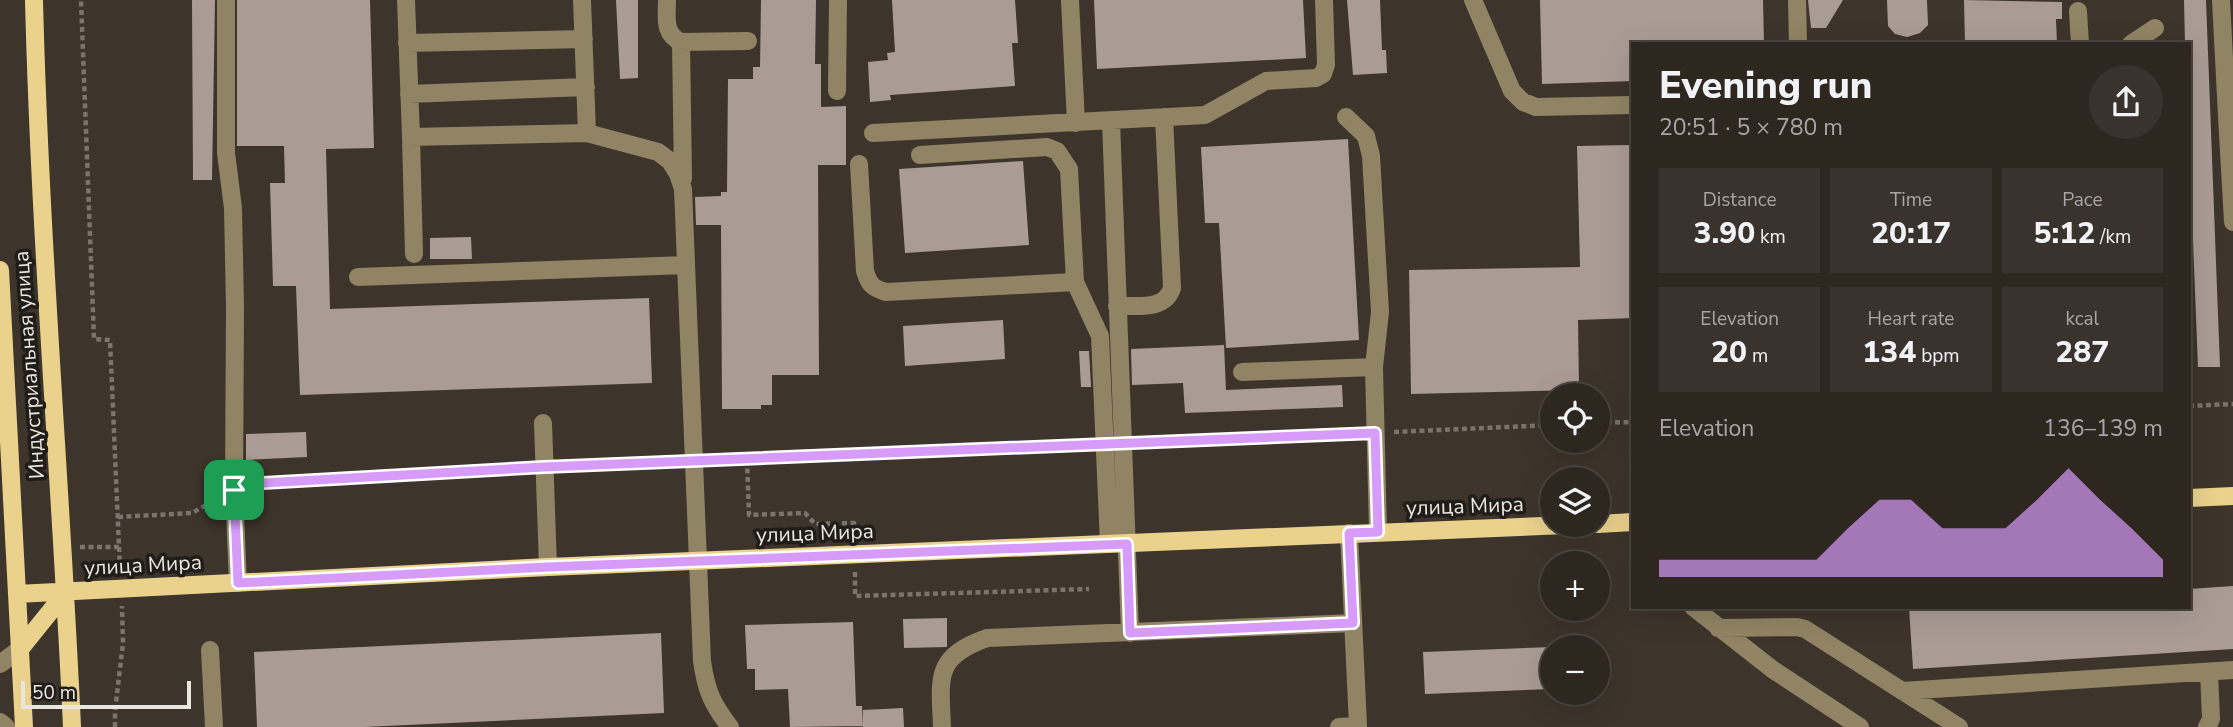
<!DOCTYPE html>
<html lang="en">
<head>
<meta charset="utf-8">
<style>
  body { margin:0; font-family:"Nunito Sans",sans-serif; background:#3a332d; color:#f1f3f6; height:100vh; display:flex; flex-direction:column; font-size:26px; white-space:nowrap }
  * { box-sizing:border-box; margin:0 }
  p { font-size:23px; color:#a7a5a5 }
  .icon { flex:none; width:38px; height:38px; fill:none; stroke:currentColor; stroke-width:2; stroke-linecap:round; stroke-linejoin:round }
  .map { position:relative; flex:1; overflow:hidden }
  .drawer { position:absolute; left:1631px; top:42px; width:560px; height:567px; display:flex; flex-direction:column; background:#2e2720; border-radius:0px; box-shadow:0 7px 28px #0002,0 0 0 2px #49443e }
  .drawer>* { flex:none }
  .fabs { position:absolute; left:1540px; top:383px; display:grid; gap:14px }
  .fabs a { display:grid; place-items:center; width:70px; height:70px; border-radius:50%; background:#2e2720; box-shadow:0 7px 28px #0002,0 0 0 2px #49443e; font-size:35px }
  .scale { position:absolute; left:21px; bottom:18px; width:170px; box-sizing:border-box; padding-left:7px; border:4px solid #eae5df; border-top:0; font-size:19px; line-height:24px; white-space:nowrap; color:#eae5df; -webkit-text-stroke:5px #201d19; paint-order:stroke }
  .pin { position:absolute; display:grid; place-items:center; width:60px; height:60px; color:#fff; margin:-30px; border-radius:14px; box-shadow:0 4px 10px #0006 }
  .round { display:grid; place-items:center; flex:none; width:74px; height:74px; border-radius:37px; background:#3a332d }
  .headline { display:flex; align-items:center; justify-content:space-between; height:119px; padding:0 28px }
  h1 { font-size:38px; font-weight:800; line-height:52px }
  .stats { display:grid; grid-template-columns:repeat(3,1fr); gap:10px; height:119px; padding:7px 28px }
  .stats div { display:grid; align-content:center; border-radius:0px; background:#3a332d; text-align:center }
  .stats b { font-size:30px; font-weight:800 }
  .stats small { font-size:19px; font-weight:400 }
  .stats p { font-size:19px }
  .chart { height:196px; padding:14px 28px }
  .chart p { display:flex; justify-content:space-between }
  .chart svg { width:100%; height:126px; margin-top:7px; fill:#d79bf9; opacity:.7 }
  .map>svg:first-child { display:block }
  .building { fill:#aa9c95 }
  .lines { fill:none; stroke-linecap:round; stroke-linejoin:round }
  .path { stroke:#7b746c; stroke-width:4.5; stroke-dasharray:5 3.5; stroke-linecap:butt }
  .minor { stroke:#908464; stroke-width:18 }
  .major { stroke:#ead28d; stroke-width:18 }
  .route-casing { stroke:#fff; stroke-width:14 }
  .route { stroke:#d79bf9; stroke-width:9 }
  .labels { text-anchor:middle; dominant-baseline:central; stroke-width:7; stroke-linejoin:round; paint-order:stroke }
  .street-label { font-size:21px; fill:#eae5df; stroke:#201d19 }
</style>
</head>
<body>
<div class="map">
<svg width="2233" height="727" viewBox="0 0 2233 727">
  <rect width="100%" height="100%" fill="#3d342b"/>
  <path class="building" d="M192,0H215L212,180H193Z
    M237,0H370L374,148L326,149L330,309L649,298L652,383L300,395L296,286H273L270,183H285L284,146H237Z
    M616,0H638V78L620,79Z
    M761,0H816L815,64H821V107L846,106V165H818L819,375H772V405H761V409H722L721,225H696L695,197L721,196V192H727L728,79H753V67H760Z
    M892,0H1015L1018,43H1012L1015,86L890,95L891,100L870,102L868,62L888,60L887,53L895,52Z
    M1094,0H1303L1306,58L1097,69Z
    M1347,0H1380L1382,50H1386L1387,73L1353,75Z
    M1540,0H1763L1764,44H1633V81L1542,84Z
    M1808,0H1843L1826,28H1811Z
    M1887,0H1927L1928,25L1920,33L1907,37L1895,34L1888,26Z
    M1964,0L2062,2V19H2056L2057,44H1965Z
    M2184,0H2206L2220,367H2198L2189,139V44H2185Z
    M1348,139L1359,340L1226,348L1219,223H1205L1201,147Z
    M1630,145L1633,318L1578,320L1579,390L1411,394L1409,270L1580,267L1577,146Z
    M1023,161L1029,245L905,253L899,169Z
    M471,237L472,259H430V238Z
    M1003,320L1005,359L905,366L903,326Z
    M1224,345L1226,390L1342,385L1343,407L1185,413L1183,383L1132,385L1131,349Z
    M1079,351H1089L1091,387H1081Z
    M306,432L307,457L246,460V434Z
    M2233,586V649L1913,669L1909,607H2189V589Z
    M947,618V647L904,648L903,619Z
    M853,622L856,706H862L863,726L790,727L788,689L755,690V669H747L745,625Z
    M661,633L664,713L364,727H257L254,652Z
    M1552,647V689L1425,694L1423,652Z
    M903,708L904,727H863V710Z"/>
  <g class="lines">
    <path class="path" d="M2189,406L2233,404
      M1598,423L1633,422
      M1394,432L1552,425
      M1143,443L1358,434
      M747,460L749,515L805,513L815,524L854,523V536
      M712,461L1088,445
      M562,467L676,462
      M251,484L525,468
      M118,517L192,513L215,500
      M80,547H119L110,340L94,339L81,0
      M119,547L120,569
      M855,572V596L1089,589
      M115,727V711L123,643L122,606"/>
    <path class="minor" d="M226,0V153L233,208L235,307L234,490L238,583
      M406,0L411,137
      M582,0L587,133
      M667,0C667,17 663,34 681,42L748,41
      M1070,0L1076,123
      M1473,0L1512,91L1523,102L1536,107L1633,105
      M1797,0L1798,44
      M2221,0L2227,116H2233
      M2078,11L2080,44
      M681,42L683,179
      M407,43L584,39
      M2131,44L2155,28
      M837,91L838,0
      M409,94L586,87
      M2227,116L2233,222
      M1346,117L1366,136L1371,156L1380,312L1374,367L1378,532
      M1111,121L1130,633
      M873,133L1205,115L1266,81L1316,78L1323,74L1326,65L1324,0
      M920,155L1047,147L1057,151L1069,169L1075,282L1100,336L1109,544
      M859,164L865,271C869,284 872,288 886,292L1075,282
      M414,254L411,137L587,133L658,152L670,161L678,174L683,189L702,661C706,690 712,704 730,727
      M358,277L686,265
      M1117,306C1137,305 1165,311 1172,288L1164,117
      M1242,372L1374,367
      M543,423L548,567
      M1693,607L1772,669L1860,727
      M1718,628L1797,627L1805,629L1959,727
      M210,650L214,727
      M0,664L20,649
      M1902,691L2233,670
      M0,722L6,727
      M942,727C940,677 934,657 987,638L1353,623
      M1339,727L1358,726L1349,533
      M2207,727L2211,719L2209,672"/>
    <path class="major" d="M34,0C40,243 61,485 72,727
      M0,270L24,727
      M2189,498L2233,496
      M1598,524L1633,522
      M17,594L548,567L1566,525
      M20,649L66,592"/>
  </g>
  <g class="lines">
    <defs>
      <path id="route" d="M1375,433L1378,532L1349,533L1353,623L1130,633L1127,544L548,567L238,583L234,490L245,484L544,467Z"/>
    </defs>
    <use href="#route" class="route-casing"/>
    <use href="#route" class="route"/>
  </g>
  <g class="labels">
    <g class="street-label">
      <text transform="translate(29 365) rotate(-94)">Индустриальная улица</text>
      <text transform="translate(1465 506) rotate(-2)">улица Мира</text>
      <text transform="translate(815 533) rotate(-2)">улица Мира</text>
      <text transform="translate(143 565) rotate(-3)">улица Мира</text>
    </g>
  </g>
</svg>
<div class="fabs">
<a><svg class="icon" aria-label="locate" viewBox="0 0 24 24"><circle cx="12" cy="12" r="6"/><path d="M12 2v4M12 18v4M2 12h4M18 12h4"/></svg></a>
<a><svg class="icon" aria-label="layers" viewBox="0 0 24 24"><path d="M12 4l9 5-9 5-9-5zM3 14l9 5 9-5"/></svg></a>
<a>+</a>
<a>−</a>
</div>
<div class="scale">50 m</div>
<div class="pin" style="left:234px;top:490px;background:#1e9e55"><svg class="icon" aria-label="arrive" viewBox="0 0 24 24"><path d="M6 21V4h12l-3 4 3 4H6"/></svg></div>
<section class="drawer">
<div class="headline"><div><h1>Evening run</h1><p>20:51 · 5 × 780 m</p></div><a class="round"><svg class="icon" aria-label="share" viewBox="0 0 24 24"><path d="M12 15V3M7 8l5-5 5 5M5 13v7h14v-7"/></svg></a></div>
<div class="stats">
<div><p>Distance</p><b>3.90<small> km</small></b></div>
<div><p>Time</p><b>20:17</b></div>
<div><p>Pace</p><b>5:12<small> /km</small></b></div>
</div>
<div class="stats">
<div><p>Elevation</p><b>20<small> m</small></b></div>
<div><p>Heart rate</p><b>134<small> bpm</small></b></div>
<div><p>kcal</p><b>287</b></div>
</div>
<div class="chart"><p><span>Elevation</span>136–139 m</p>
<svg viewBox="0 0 160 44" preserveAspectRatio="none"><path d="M0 44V38L10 38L20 38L30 38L40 38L50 38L60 27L70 17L80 17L90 27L100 27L110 27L120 17L130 6L140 17L150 27L160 38V44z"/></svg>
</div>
</section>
</div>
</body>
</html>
